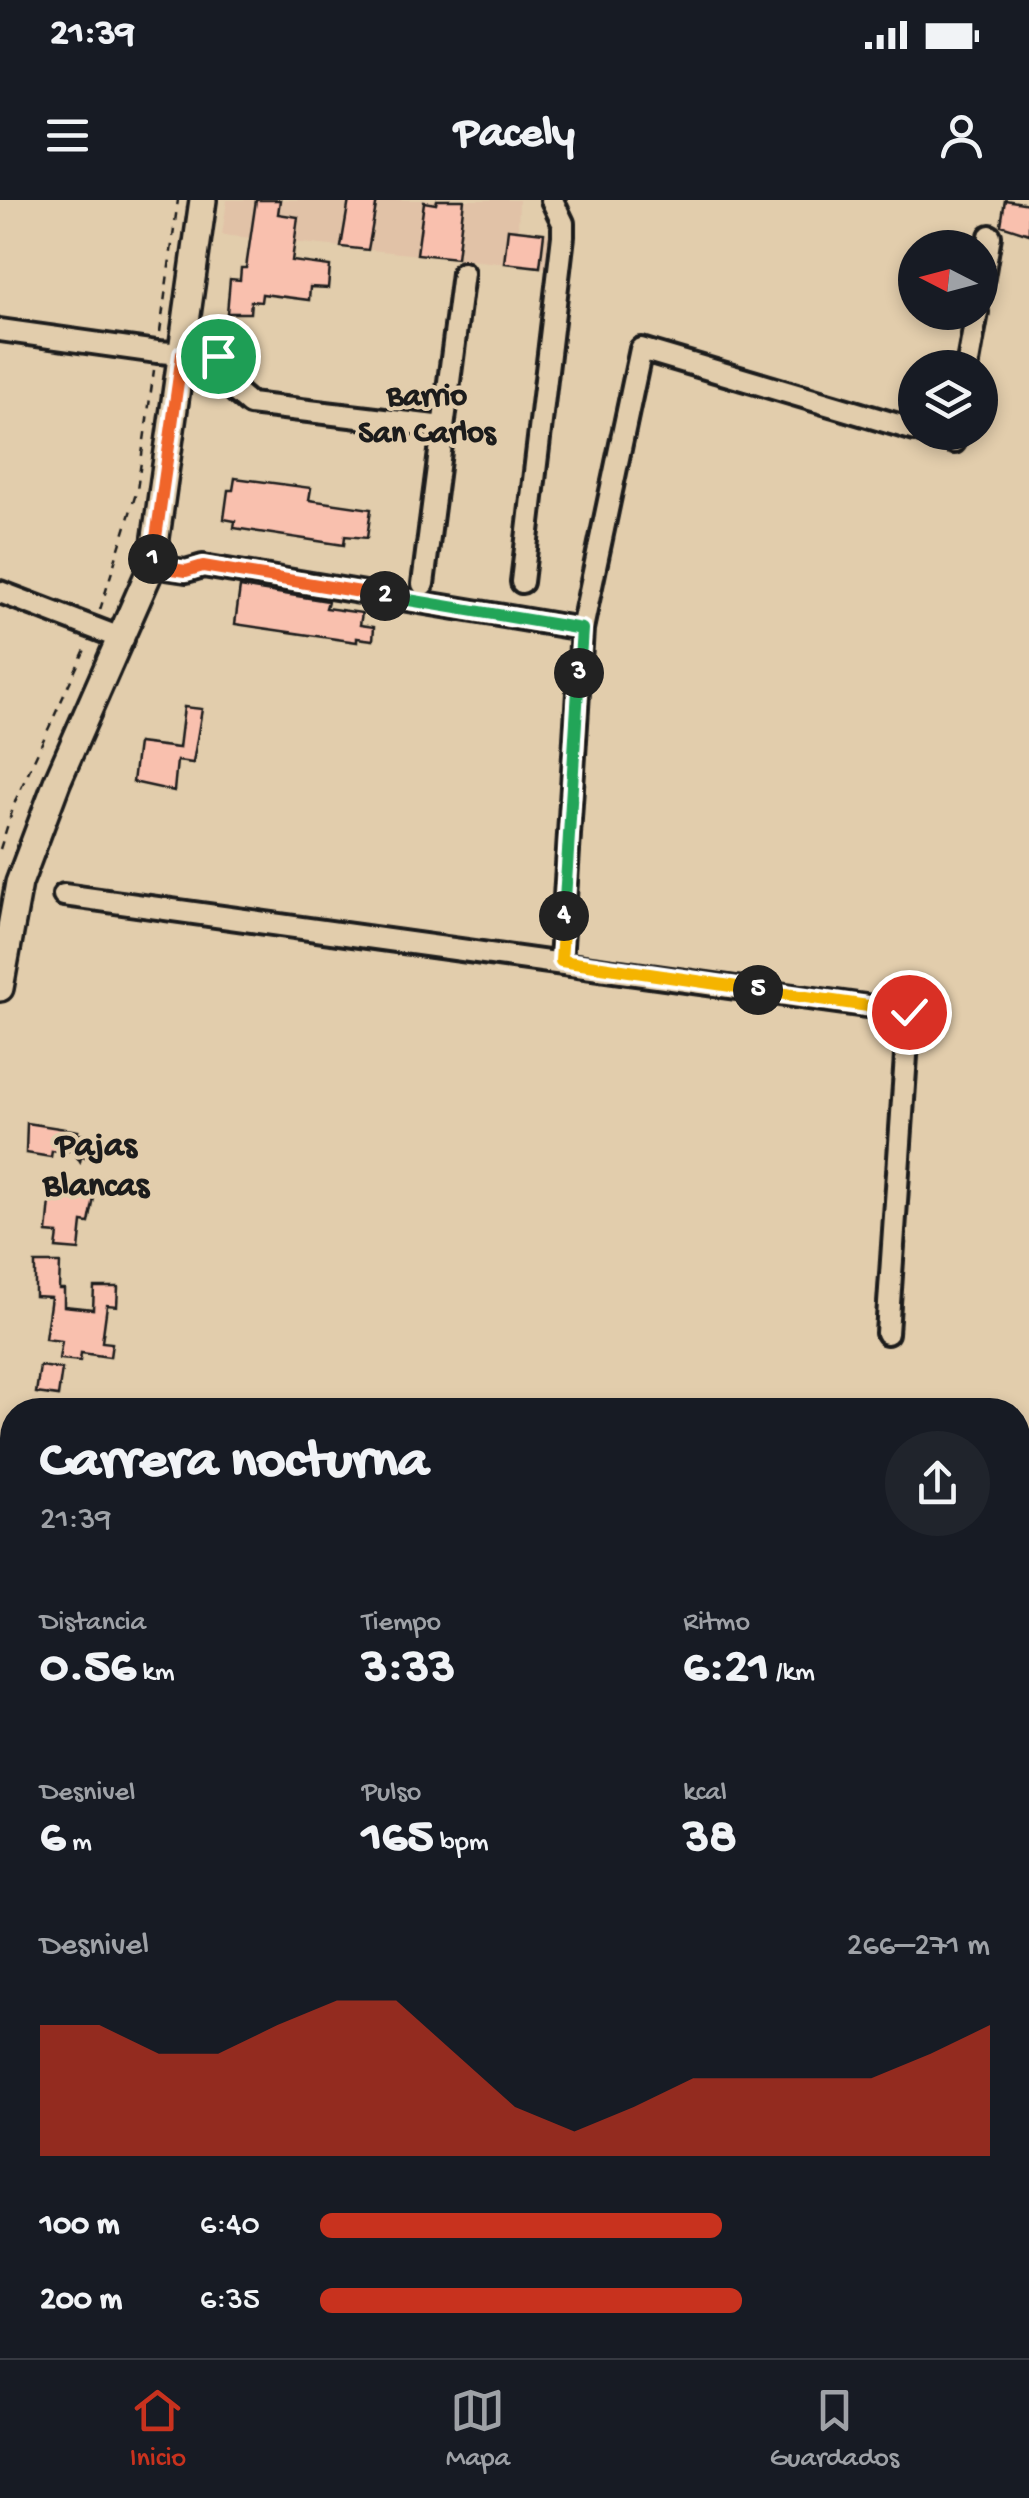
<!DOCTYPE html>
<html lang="es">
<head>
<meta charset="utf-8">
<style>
  body { margin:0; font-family:"Gochi Hand",sans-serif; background:#20242c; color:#f1f3f6; height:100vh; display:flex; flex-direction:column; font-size:38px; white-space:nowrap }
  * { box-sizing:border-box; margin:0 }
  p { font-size:32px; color:#9ea1a6 }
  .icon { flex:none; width:55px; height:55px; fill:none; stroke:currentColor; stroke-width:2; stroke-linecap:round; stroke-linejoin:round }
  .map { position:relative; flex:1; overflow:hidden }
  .side { position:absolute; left:0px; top:1198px; width:1030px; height:962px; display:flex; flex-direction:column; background:#171b24; border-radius:40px 40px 0 0; box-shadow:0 5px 15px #0003 }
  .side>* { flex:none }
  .needle { width:65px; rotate:276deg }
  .fabs { position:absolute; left:898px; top:30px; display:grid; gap:20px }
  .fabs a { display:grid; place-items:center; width:100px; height:100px; border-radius:50%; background:#171b24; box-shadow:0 5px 15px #0003; font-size:50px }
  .pin { position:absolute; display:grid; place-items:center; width:85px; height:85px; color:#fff; margin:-42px; border:5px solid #fff; border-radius:50%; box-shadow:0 2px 10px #0007 }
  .km { position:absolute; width:50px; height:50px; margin:-25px; border-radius:50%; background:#222; color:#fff; font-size:28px; line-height:50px; text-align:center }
  .round { display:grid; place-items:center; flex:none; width:105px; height:105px; border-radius:52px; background:#20242c }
  .summary { display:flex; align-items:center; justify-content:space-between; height:170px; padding:0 40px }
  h1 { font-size:55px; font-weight:800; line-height:75px }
  .metrics { display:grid; grid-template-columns:repeat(3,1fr); gap:15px; height:170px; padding:10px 40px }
  .metrics div { display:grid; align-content:center }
  .metrics b { font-size:50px; font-weight:800 }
  .metrics small { font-size:28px; font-weight:400 }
  .metrics p { font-size:28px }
  .chart { height:280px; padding:20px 40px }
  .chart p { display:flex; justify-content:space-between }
  .chart svg { width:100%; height:180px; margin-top:10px; fill:#c8321e; opacity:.7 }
  ul { padding:0 40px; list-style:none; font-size:32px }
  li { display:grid; grid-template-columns:160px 120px 1fr; align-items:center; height:75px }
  li i { height:25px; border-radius:12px; background:#c8321e }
  .status { display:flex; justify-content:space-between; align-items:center; height:70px; padding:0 50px; background:#171b24; direction:ltr }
  .status svg { height:28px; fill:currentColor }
  header { display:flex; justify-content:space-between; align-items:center; height:130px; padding:0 40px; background:#171b24; font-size:45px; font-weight:800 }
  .tab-bar { display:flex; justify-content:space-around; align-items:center; height:140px; border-top:2px solid #363941; background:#171b24; font-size:28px; color:#9ea1a6 }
  .tab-bar a { display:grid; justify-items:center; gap:5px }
  .tab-bar .selected { color:#c8321e }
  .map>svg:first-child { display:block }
  .built { fill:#e1c2a7 }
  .building { fill:#f9c0ae; stroke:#1c1c1c; stroke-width:2.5 }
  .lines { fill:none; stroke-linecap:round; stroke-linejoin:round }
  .minor-casing { stroke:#1c1c1c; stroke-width:28 }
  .major-casing { stroke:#1c1c1c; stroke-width:32 }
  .path { stroke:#1c1c1c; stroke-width:2.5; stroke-dasharray:8 8; stroke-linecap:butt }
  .minor { stroke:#e2cdac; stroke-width:20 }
  .major { stroke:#e2cdac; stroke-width:25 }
  .split-1-casing { stroke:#fff; stroke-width:20 }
  .split-2-casing { stroke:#fff; stroke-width:20 }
  .split-3-casing { stroke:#fff; stroke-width:20 }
  .split-4-casing { stroke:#fff; stroke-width:20 }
  .split-5-casing { stroke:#fff; stroke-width:20 }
  .split-6-casing { stroke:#fff; stroke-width:20 }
  .split-1 { stroke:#f0652b; stroke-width:12 }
  .split-2 { stroke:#f0652b; stroke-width:12 }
  .split-3 { stroke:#22a559; stroke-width:12 }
  .split-4 { stroke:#22a559; stroke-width:12 }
  .split-5 { stroke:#f5b400; stroke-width:12 }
  .split-6 { stroke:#f5b400; stroke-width:12 }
  .labels { text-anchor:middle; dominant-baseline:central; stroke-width:8; stroke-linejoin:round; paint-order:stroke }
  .neighbourhood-label { font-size:32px; font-weight:bold; fill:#1c1c1c; stroke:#e2cdac }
  .quarter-label { font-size:35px; font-weight:bold; fill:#1c1c1c; stroke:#e2cdac }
</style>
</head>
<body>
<div class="status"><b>21:39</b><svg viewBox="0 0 49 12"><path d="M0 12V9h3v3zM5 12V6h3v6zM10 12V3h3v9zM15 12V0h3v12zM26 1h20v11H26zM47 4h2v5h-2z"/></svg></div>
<header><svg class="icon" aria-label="menu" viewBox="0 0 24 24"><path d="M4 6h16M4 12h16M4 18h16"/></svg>Pacely<svg class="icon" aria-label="person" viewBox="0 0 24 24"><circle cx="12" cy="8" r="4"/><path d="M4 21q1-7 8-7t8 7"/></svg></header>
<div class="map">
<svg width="1029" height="2158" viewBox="0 0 1029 2158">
  <rect width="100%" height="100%" fill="#e2cdac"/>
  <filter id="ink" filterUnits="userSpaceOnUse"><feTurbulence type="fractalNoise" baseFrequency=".01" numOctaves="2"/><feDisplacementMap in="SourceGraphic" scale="20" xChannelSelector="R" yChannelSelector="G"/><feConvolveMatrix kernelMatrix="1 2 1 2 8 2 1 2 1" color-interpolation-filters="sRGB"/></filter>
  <g filter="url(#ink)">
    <path class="built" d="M227,0H519L518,30L553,34L549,68L222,35Z"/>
    <path class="building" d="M256,0H280L278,14L298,17L292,61L330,66L328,88L310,87L309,100L262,94L261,102L251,101L250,113H227L230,79L240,80L241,68H246Z
      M349,0H377L368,50L341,47Z
      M437,0H464L457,58L417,54L424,2L436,4Z
      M1005,0L1029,4V34L1001,25Z
      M508,29L544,33L540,67L504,63Z
      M235,278L311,288L309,300L371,309L367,338L345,336L344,345L234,328L235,321L224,319L228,290H233Z
      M240,387L328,401L326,408L362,413L360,425L374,427L373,440L357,438V442L235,424Z
      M184,507L202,509L193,563L177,561L174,591L133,582L138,543L179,548Z
      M27,923L78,931L77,934L84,935V940L95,942L93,958L81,957L80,962L72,949L63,953L52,951L51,957L26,953Z
      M51,990L95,993L89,1023L82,1022L79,1050L56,1048L58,1034L47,1033Z
      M35,1063H60L59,1089H64V1106L93,1109L94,1087H118L117,1106L107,1105L102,1142L112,1143L110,1157L81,1153L80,1161L59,1159L62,1141L45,1139L51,1097L35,1096Z
      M40,1166L62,1169L58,1196L36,1193Z"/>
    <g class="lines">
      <defs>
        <path id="minor" d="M980,95L990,36
          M0,130L157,152L219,156L230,162L236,192L250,204L443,227
          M967,168L977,112
          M923,232L954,242L956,232
          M152,366L186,371L203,366L582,429
          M522,382L563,36V23L552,0
          M423,384L463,73
          M0,392L123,439
          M64,695L909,812L887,1133
          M561,761L582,429L641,149L915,230
          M0,1273L12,1275
          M1018,1436L1029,1438
          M0,1505L12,1507
          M1018,1845H1029
          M1018,1947L1029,1951
          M948,2148L994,2158
          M859,2158L862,2148"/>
        <path id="major" d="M0,788L19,683L57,582L152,366L203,0"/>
      </defs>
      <use href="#minor" class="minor-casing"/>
      <use href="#major" class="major-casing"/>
      <path class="path" d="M160,132L178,0
        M100,410L137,290L154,170
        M0,649L16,599L87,445
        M0,2004L12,1849"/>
      <use href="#minor" class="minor"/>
      <use href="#major" class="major"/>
    </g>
  </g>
  <g class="lines" filter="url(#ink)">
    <defs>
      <path id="split-1" d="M153,359L182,154L218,156"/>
      <path id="split-2" d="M153,359L152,366L186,371L203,366L385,396"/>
      <path id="split-3" d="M385,396L582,429L579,473"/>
      <path id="split-4" d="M564,716L579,473"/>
      <path id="split-5" d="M564,716L561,761L758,790"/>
      <path id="split-6" d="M758,790L909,812"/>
    </defs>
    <use href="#split-1" class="split-1-casing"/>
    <use href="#split-2" class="split-2-casing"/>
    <use href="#split-3" class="split-3-casing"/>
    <use href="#split-4" class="split-4-casing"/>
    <use href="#split-5" class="split-5-casing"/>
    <use href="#split-6" class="split-6-casing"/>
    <use href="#split-1" class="split-1"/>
    <use href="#split-2" class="split-2"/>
    <use href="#split-3" class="split-3"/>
    <use href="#split-4" class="split-4"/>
    <use href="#split-5" class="split-5"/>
    <use href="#split-6" class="split-6"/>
  </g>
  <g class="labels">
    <g class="neighbourhood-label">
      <text x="427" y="198">Barrio<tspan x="427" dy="37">San Carlos</tspan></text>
    </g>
    <g class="quarter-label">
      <text x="96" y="947">Pajas<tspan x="96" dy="40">Blancas</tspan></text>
    </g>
  </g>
</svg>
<div class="fabs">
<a><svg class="needle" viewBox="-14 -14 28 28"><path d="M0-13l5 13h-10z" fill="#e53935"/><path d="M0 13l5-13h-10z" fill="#9ea1a6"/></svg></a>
<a><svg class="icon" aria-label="layers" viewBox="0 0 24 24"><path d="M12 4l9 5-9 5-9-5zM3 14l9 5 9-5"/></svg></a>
</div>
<div class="pin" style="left:218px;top:156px;background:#1e9e55"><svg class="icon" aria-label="arrive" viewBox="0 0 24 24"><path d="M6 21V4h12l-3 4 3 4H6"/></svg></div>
<div class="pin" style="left:909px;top:812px;background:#d93025"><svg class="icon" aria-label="check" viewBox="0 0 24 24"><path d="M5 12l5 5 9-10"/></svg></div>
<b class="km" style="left:153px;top:359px">1</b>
<b class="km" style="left:385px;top:396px">2</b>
<b class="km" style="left:579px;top:473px">3</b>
<b class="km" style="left:564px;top:716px">4</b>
<b class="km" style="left:758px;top:790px">5</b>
<section class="side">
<div class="summary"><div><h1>Carrera nocturna</h1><p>21:39</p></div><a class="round"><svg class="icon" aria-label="share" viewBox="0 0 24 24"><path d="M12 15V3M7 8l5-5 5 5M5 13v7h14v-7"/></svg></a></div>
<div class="metrics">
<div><p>Distancia</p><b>0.56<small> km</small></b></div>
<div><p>Tiempo</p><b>3:33</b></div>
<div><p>Ritmo</p><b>6:21<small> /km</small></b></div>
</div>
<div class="metrics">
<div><p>Desnivel</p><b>6<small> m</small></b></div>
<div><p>Pulso</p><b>165<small> bpm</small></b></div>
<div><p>kcal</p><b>38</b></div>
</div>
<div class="chart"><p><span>Desnivel</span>266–271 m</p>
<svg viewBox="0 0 160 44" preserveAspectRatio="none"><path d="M0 44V12L10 12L20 19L30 19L40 12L50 6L60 6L70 19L80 32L90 38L100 32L110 25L120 25L130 25L140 25L150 19L160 12V44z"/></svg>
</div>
<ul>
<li><b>100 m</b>6:40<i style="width:60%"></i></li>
<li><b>200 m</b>6:35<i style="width:63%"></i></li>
</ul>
</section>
</div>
<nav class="tab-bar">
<a class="selected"><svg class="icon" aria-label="home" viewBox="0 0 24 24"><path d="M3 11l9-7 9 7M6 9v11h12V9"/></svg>Inicio</a>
<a><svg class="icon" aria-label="map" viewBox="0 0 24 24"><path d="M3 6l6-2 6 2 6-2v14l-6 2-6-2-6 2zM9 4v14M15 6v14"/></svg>Mapa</a>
<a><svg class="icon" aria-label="saved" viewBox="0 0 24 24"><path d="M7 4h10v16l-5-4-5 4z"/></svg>Guardados</a>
</nav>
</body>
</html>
